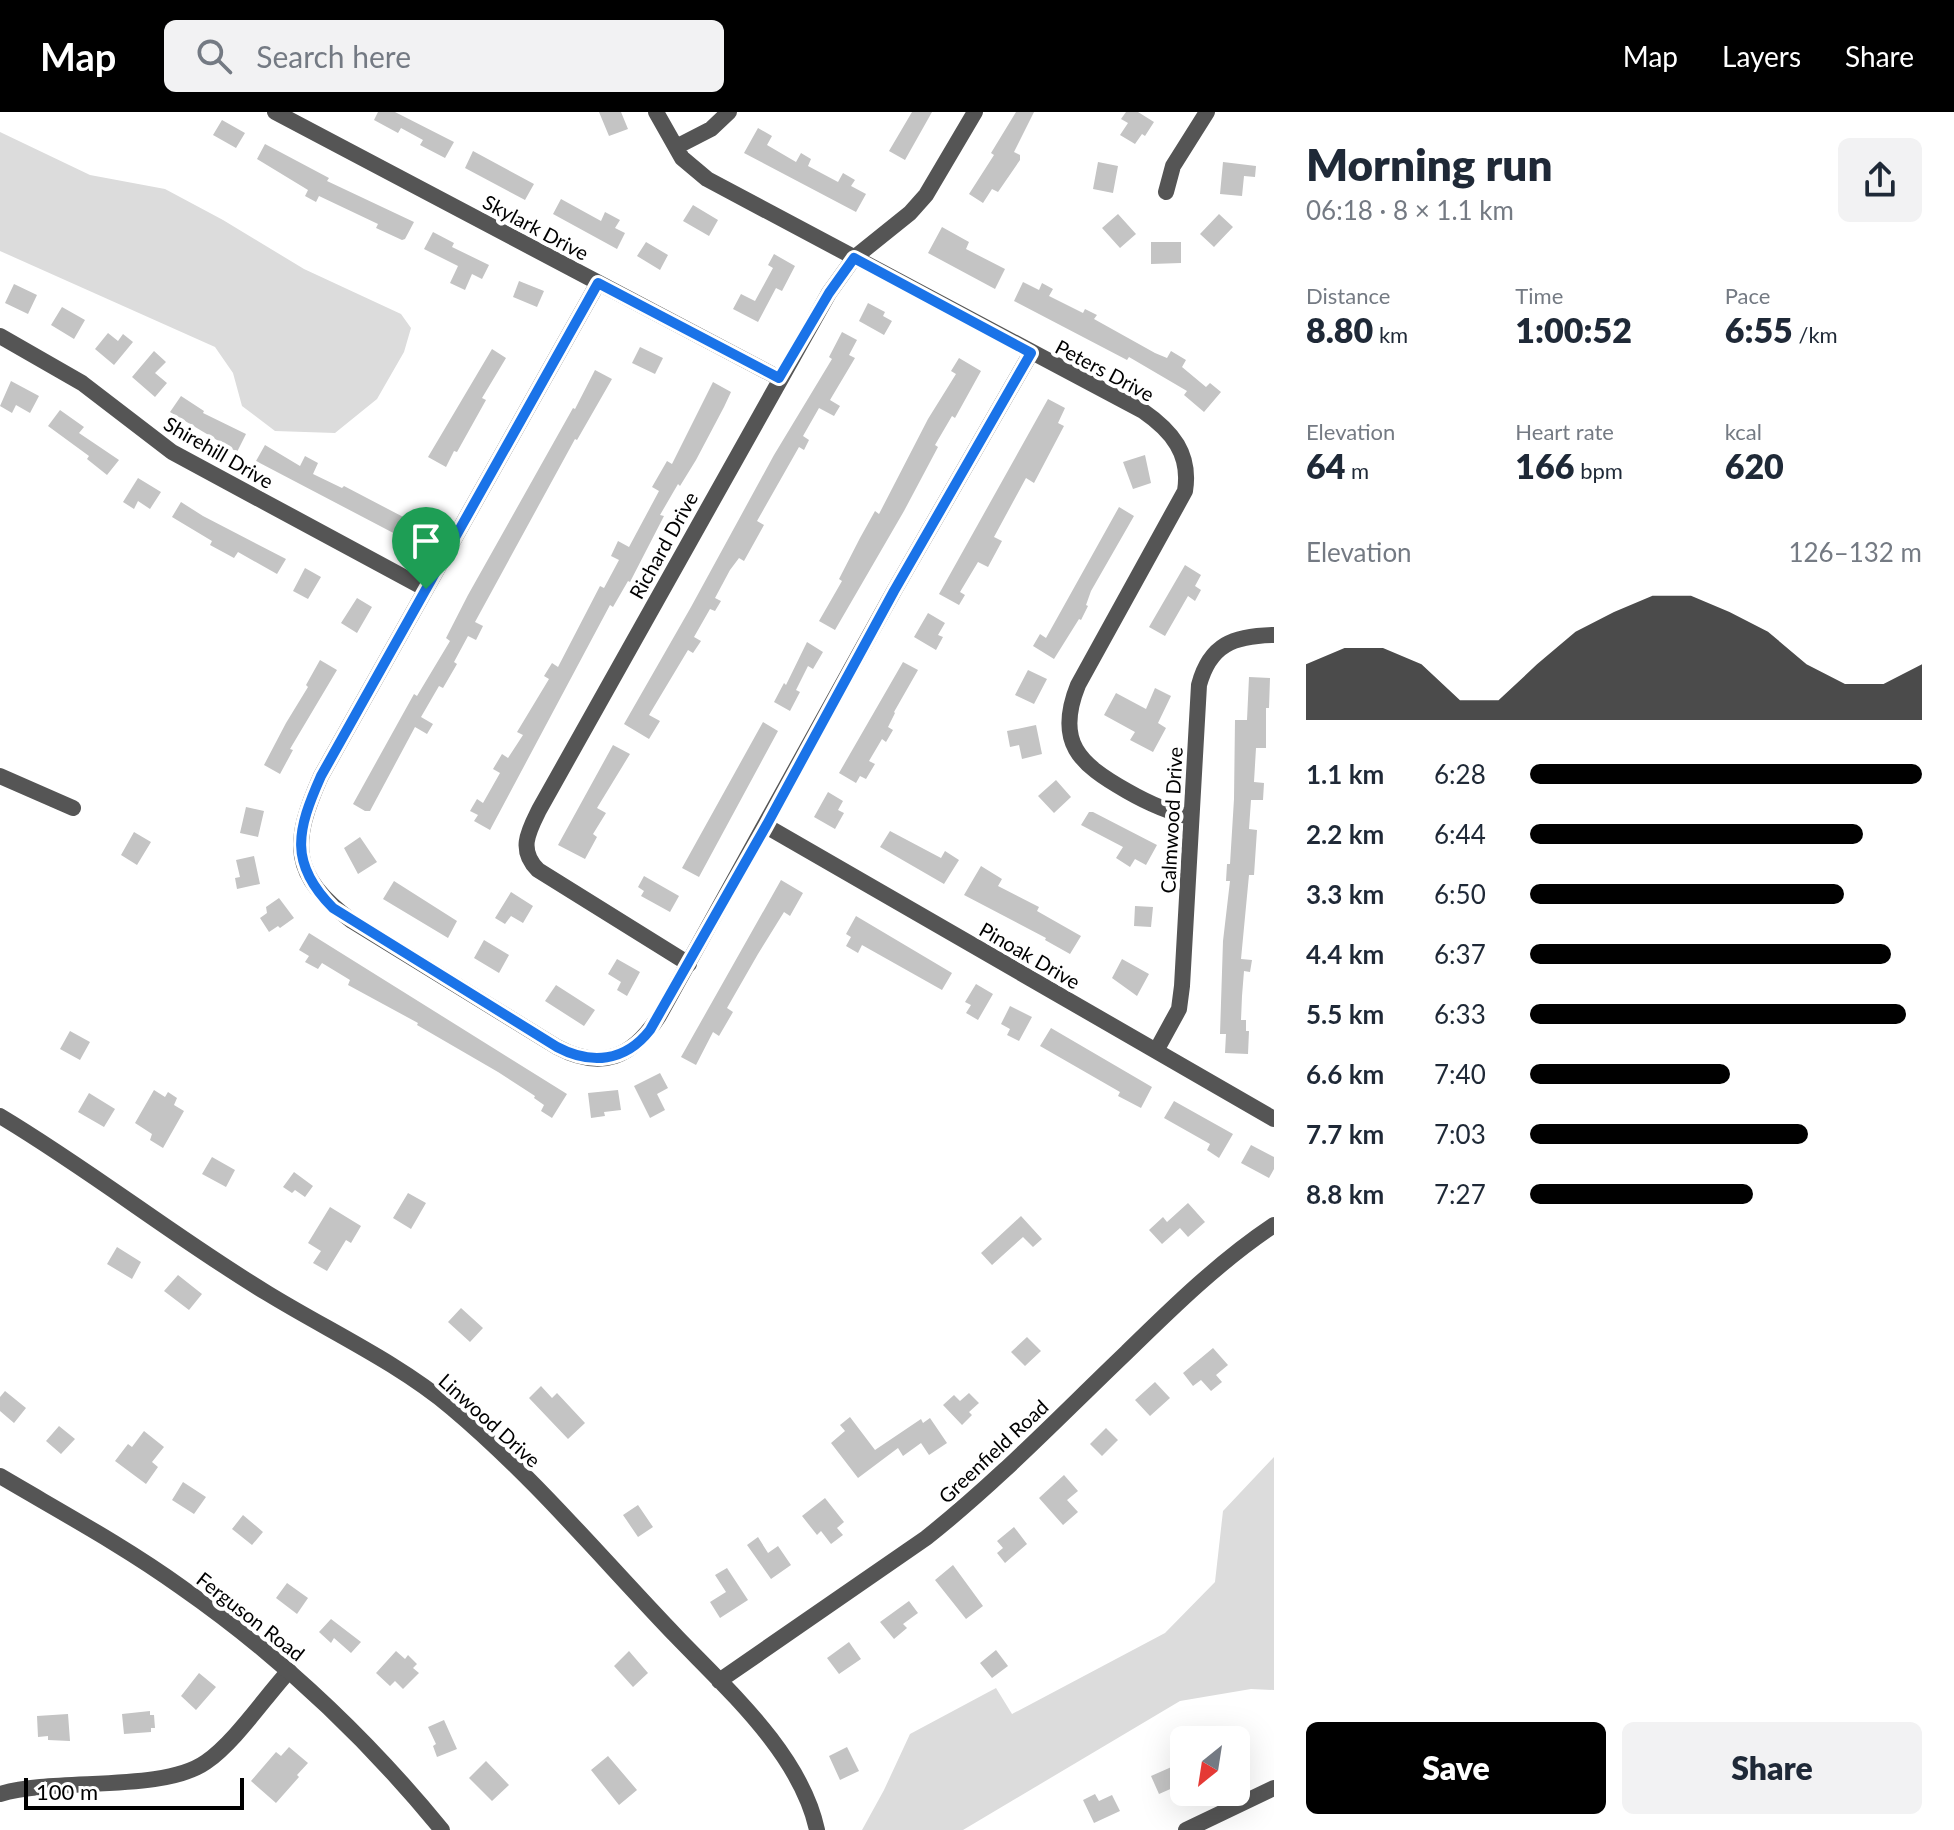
<!DOCTYPE html>
<html lang="en">
<head>
<meta charset="utf-8">
<style>
  body { margin:0; font-family:Lato,sans-serif; background:#f2f2f3; color:#1f2937; height:100vh; display:flex; flex-direction:column; font-size:30px; white-space:nowrap }
  * { box-sizing:border-box; margin:0 }
  p { font-size:26px; color:#747a83 }
  .icon { flex:none; width:44px; height:44px; fill:none; stroke:currentColor; stroke-width:2; stroke-linecap:round; stroke-linejoin:round }
  .map { position:relative; flex:1; overflow:hidden }
  .drawer { display:flex; flex-direction:column; background:#fff; width:680px }
  .drawer>* { flex:none }
  .needle { width:52px; rotate:210deg }
  .fabs { position:absolute; left:1170px; top:1614px; display:grid; gap:16px }
  .fabs a { display:grid; place-items:center; width:80px; height:80px; border-radius:12px; background:#fff; box-shadow:0 8px 32px #0002; font-size:40px }
  .scale { position:absolute; left:24px; bottom:20px; width:220px; box-sizing:border-box; padding-left:8px; border:4px solid #000; border-top:0; font-size:22px; line-height:28px; white-space:nowrap; color:#000; -webkit-text-stroke:6px #fff; paint-order:stroke }
  .pin { position:absolute; display:grid; place-items:center; width:68px; height:68px; color:#fff; margin:-82px -34px; border-radius:50% 50% 50% 0; rotate:-45deg; box-shadow:0 0 8px #0007 }
  .pin .icon { rotate:45deg }
  .round { display:grid; place-items:center; flex:none; width:84px; height:84px; border-radius:12px; background:#f2f2f3 }
  .summary { display:flex; align-items:center; justify-content:space-between; height:136px; padding:0 32px }
  h1 { font-size:44px; font-weight:800; line-height:60px }
  .figures { display:grid; grid-template-columns:repeat(3,1fr); gap:12px; height:136px; padding:8px 32px }
  .figures div { display:grid; align-content:center }
  .figures b { font-size:34px; font-weight:800 }
  .figures small { font-size:22px; font-weight:400 }
  .figures p { font-size:22px }
  .chart { height:224px; padding:16px 32px }
  .chart p { display:flex; justify-content:space-between }
  .chart svg { width:100%; height:144px; margin-top:8px; fill:#000; opacity:.7 }
  .cta { display:flex; gap:16px; margin-top:auto; padding:16px 32px }
  .cta a { flex:1; height:92px; border-radius:12px; background:#000; color:#fff; font-size:32px; font-weight:800; line-height:92px; text-align:center }
  .cta a+a { background:#f2f2f3; color:#1f2937 }
  ul { padding:0 32px; list-style:none; font-size:26px }
  li { display:grid; grid-template-columns:128px 96px 1fr; align-items:center; height:60px }
  li i { height:20px; border-radius:10px; background:#000 }
  header { display:flex; align-items:center; gap:48px; box-sizing:border-box; height:112px; padding:0 40px; background:#000; color:#fff }
  header strong { font-size:38px }
  nav { display:flex; gap:44px; margin-inline-start:auto; font-size:28px }
  .search { width:560px; height:72px; background:#f2f2f3; display:flex; align-items:center; gap:20px; box-sizing:border-box; padding:0 28px; border-radius:12px; color:#747a83; font-size:30px }
  main { display:flex; flex:1; min-height:0 }
  .map>svg:first-child { display:block }
  .green { fill:#dcdcdc }
  .building { fill:#c4c4c4 }
  .lines { fill:none; stroke-linecap:round; stroke-linejoin:round }
  .minor { stroke:#555; stroke-width:16 }
  .tertiary { stroke:#555; stroke-width:16 }
  .route-casing { stroke:#fff; stroke-width:16 }
  .route { stroke:#1a73e8; stroke-width:10 }
  .labels { text-anchor:middle; dominant-baseline:central; stroke-width:8; stroke-linejoin:round; paint-order:stroke }
  .street-label { font-size:20px; fill:#000; stroke:#fff }
</style>
</head>
<body>
<header>
<strong>Map</strong>
<div class="search"><svg class="icon" aria-label="search" viewBox="0 0 24 24"><circle cx="10" cy="10" r="6"/><path d="M15 15l6 6"/></svg>Search here</div>
<nav><a>Map</a><a>Layers</a><a>Share</a></nav>
</header>
<main>
<div class="map">
<svg width="1274" height="1718" viewBox="0 0 1274 1718">
  <rect width="100%" height="100%" fill="#fff"/>
  <path class="green" d="M0,20L90,63L165,77L223,108L304,157L401,202L411,216L404,240L377,287L335,321L275,319L242,294L233,261L215,235L0,139Z
    M1274,1345V1578L1251,1577L1180,1589L963,1718H862L884,1678L910,1622L996,1576L1012,1602L1165,1521L1215,1470L1223,1399Z"/>
  <path class="building" d="M378,0H395L454,30L445,46L420,33L423,28L401,16L398,21L374,8Z
    M599,0H621L628,17L609,24Z
    M912,0H932L905,48L889,39Z
    M1016,0H1034L1014,40L1020,43V48L998,80L992,77L983,91L969,82L994,43L991,41Z
    M1126,0H1138L1154,10L1145,24L1142,22L1135,32L1120,23L1128,11L1121,7Z
    M222,8L245,21L236,36L213,23Z
    M758,16L772,24L767,33L796,50L801,41L811,47L808,54L838,70L843,61L855,68L851,74L866,82L856,100L744,41Z
    M265,32L329,66L327,69L414,110L405,127L402,128L376,116L378,112L319,84L316,90L305,84L308,78L257,47Z
    M473,39L534,72L525,88L465,56Z
    M1098,50L1118,54L1113,81L1093,77Z
    M1223,50L1256,54L1255,65L1244,64L1242,84L1220,82Z
    M561,87L601,109L605,100L620,108L615,116L625,121L617,137L553,102Z
    M693,93L718,108L709,124L683,109Z
    M1118,102L1136,122L1120,136L1102,116Z
    M1219,102L1233,115L1214,135L1200,122Z
    M942,115L969,130L966,137L1005,157L995,177L928,141Z
    M433,120L454,131L452,135L489,153L482,167L472,162L465,178L450,171L458,154L424,137Z
    M646,130L668,143L660,158L637,144Z
    M1151,130H1181V151L1151,152Z
    M774,142L795,154L782,179L776,176L758,210L733,197L741,182L755,189L773,156L768,153Z
    M519,169L544,179L537,195L513,185Z
    M1023,170L1039,178L1042,171L1053,177L1049,184L1083,201L1085,197L1097,203L1094,207L1155,241L1167,246L1171,239L1186,248L1182,255L1206,275L1210,271L1221,280L1204,300L1184,283L1187,279L1129,245L1127,248L1014,189Z
    M14,172L37,183L28,202L5,191Z
    M868,191L885,200L883,204L892,209L884,223L859,209Z
    M62,195L85,208L74,227L51,213Z
    M842,220L857,228L849,243L855,246L830,288L840,294L834,304L819,296L803,324L809,328L804,338L799,335L757,409L764,413L744,449L739,446L730,458L715,486L721,489L715,499L710,497L694,525L701,529L693,541L688,538L649,603L660,609L649,627L624,612L691,495L774,343L832,247L829,245Z
    M108,221L118,229L123,222L133,230L114,253L95,237Z
    M640,235L663,246L655,262L632,251Z
    M492,237L506,246L482,286L486,288L457,340L454,339L446,355L428,345Z
    M154,239L166,250L155,261L167,271L155,285L132,265Z
    M959,246L981,259L955,306L952,304L935,333L938,335L904,399L835,518L819,509L842,469L839,467L860,426L875,399L879,402L928,307L956,262L951,259Z
    M595,258L612,267L577,328L575,327L475,510L483,514L476,528L468,524L454,550L457,552L443,576L439,574L421,605L433,612L427,622L415,615L370,699H365L353,692L414,582L417,584L450,529L446,526L468,483L573,296L575,297Z
    M11,269L39,284L30,301L16,293L12,301L0,294Z
    M713,270L731,280L724,295L696,348L680,374L678,372L660,403L664,404L630,470L628,469L613,495L610,493L490,718L474,709L478,703L470,699L477,687L483,691L500,661L493,657L502,642L508,646L523,623L517,620L549,567L544,564L552,551L558,555L600,474L604,476L619,448L611,444L618,429L629,435L659,379L652,375L667,349L672,352Z
    M181,284L204,299L203,301L246,322L237,340L170,300Z
    M1048,287L1065,296L1058,311L1064,314L1034,371L1026,366L994,425L1002,429L988,455L978,450L960,480L965,483L959,493L939,482Z
    M60,298L84,315L79,321L119,348L107,363L87,347L89,344L48,314Z
    M265,333L300,354L305,344L318,351L313,362L342,376L344,374L409,408L401,425L256,349Z
    M1145,343L1151,371L1133,377L1123,350Z
    M138,366L161,380L150,397L138,389L134,397L123,390Z
    M181,390L203,404L286,447L277,462L238,440L234,446L210,433L212,429L172,405Z
    M1119,395L1134,404L1091,479L1086,493L1088,494L1081,508L1079,507L1054,547L1033,534L1040,522L1046,526Z
    M1185,453L1201,463L1195,474L1201,478L1195,489L1188,484L1165,524L1149,515Z
    M305,456L321,465L308,487L293,479Z
    M357,486L372,495L357,521L341,511Z
    M928,501L945,511L938,523L943,525L936,538L914,525Z
    M807,530L823,540L813,557L808,554L796,578L800,580L790,599L774,590L784,571L786,573Z
    M320,548L337,558L290,637L293,638L280,662L264,653L286,611L308,575L306,573Z
    M903,550L918,558L894,600L895,601L888,615L893,618L886,630L882,627L869,649L875,652L866,667L860,664L856,671L839,661Z
    M1028,558L1047,567L1034,592L1015,583Z
    M1249,565L1270,566L1269,596H1266V636H1256L1254,670L1264,671L1263,688H1251L1249,717L1257,718L1254,763H1249L1241,847L1252,848L1250,860L1244,859L1242,884L1241,908H1246V919H1249L1248,942L1225,941L1226,922H1220L1223,829L1230,769H1226L1227,752H1230L1234,687L1235,608H1247Z
    M1155,576L1171,584L1158,611L1166,616L1153,640L1130,628L1135,620L1104,603L1116,581L1146,597Z
    M763,610L778,619L699,765L682,756Z
    M1036,613L1042,642L1022,647L1019,633L1010,635L1007,619Z
    M613,633L630,642L597,696L606,701L593,722L597,725L585,747L558,733Z
    M1056,668L1071,685L1054,701L1038,684Z
    M828,680L843,689L838,698L844,701L835,717L814,705Z
    M246,695L264,699L258,725L240,721Z
    M1089,700H1093L1157,733L1146,753L1135,747L1130,755L1116,746L1123,735L1081,713Z
    M890,719L941,746L945,739L959,748L944,772L880,735Z
    M134,720L151,730L137,753L121,743Z
    M360,725L377,750L358,762L344,736Z
    M254,744L260,772L237,777L235,766L240,765L236,748Z
    M981,754L1002,767L998,774L1039,795L1037,799L1081,824L1070,842L1045,828L1046,826L964,783Z
    M644,764L679,784L670,800L641,784L644,779L638,775Z
    M781,768L803,781L790,804L784,800L758,842L727,896L733,900L719,924L713,920L696,953L681,945Z
    M394,769L457,809L448,826L383,787Z
    M511,780L533,794L523,811L511,804L505,812L495,806Z
    M279,786L294,806L280,816L278,814L269,820L260,806L267,801L266,795Z
    M1135,794L1153,795L1151,815L1134,814Z
    M856,804L952,861L942,878L862,833L858,841L846,834L851,825L846,822Z
    M309,821L567,982L552,1006L541,999L544,993L534,986L535,984L498,960L417,913L418,911L348,873L350,868L322,851L318,857L305,850L309,844L299,838Z
    M484,828L509,843L499,861L474,846Z
    M617,847L640,860L627,884L617,878L621,870L608,862Z
    M1122,847L1149,862L1137,884L1112,866Z
    M976,872L993,882L978,908L966,901L971,893L965,890Z
    M556,873L595,898L584,914L545,889Z
    M1010,894L1032,905L1019,929L1007,923L1010,917L1001,912Z
    M1051,916L1152,975L1141,996L1118,984L1120,980L1040,934Z
    M70,919L90,930L80,948L60,937Z
    M660,961L668,976L657,982L665,998L650,1006L634,974Z
    M154,978L165,985L168,980L177,986L174,993L184,999L163,1036L150,1028L152,1022L135,1011Z
    M618,978L621,998L604,1000L605,1004L591,1006L588,981Z
    M89,981L115,997L104,1015L78,1000Z
    M1174,989L1233,1022L1219,1046L1207,1038L1210,1032L1164,1006Z
    M1251,1033L1274,1045V1057L1269,1066L1241,1051Z
    M212,1045L235,1058L226,1075L202,1062Z
    M294,1060L313,1074L305,1085L295,1078L292,1081L283,1075Z
    M408,1081L426,1091L411,1117L393,1106Z
    M1188,1091L1205,1110L1188,1125L1180,1116L1162,1132L1149,1118L1163,1105L1167,1110Z
    M330,1095L361,1114L351,1131L346,1128L327,1159L313,1151L321,1139L308,1131Z
    M1021,1104L1042,1127L1033,1135L1023,1125L992,1153L981,1141Z
    M117,1135L141,1150L132,1167L107,1152Z
    M178,1163L202,1182L189,1198L164,1179Z
    M461,1196L483,1216L470,1230L448,1210Z
    M1027,1225L1041,1239L1025,1254L1011,1240Z
    M1213,1236L1228,1253L1216,1263L1222,1270L1211,1279L1201,1268L1193,1274L1183,1261Z
    M1155,1270L1170,1286L1150,1304L1135,1288Z
    M541,1274L552,1286L557,1281L585,1311L568,1327L529,1286Z
    M5,1279L26,1296L14,1311L0,1299V1285Z
    M969,1281L979,1291L969,1300L972,1303L962,1313L943,1293L954,1283L960,1289Z
    M850,1305L875,1338L921,1307L923,1311L930,1306L947,1331L929,1343L921,1331L903,1344L898,1336L858,1366L831,1331L845,1319L840,1313Z
    M59,1314L75,1327L61,1342L46,1329Z
    M1106,1316L1118,1328L1102,1344L1090,1332Z
    M144,1319L164,1335L152,1350L158,1355L146,1372L115,1349L128,1332L132,1335Z
    M1064,1363L1078,1379L1067,1388L1078,1400L1063,1413L1039,1386Z
    M183,1370L206,1385L194,1402L172,1388Z
    M825,1386L844,1410L837,1416L843,1423L831,1432L821,1419L817,1423L802,1404Z
    M638,1393L653,1415L638,1425L623,1403Z
    M243,1403L263,1420L252,1433L232,1417Z
    M1014,1415L1027,1432L1005,1451L997,1441L1003,1436L997,1429Z
    M758,1425L768,1441L778,1434L791,1453L771,1467L747,1433Z
    M953,1453L983,1494L966,1507L935,1468Z
    M727,1456L748,1488L720,1506L710,1490L726,1480L715,1463Z
    M287,1471L308,1486L297,1502L276,1486Z
    M909,1489L918,1501L903,1512L907,1516L894,1527L880,1510Z
    M331,1507L361,1530L351,1541L334,1526L331,1531L319,1520Z
    M849,1530L861,1547L839,1562L827,1546Z
    M996,1538L1008,1554L992,1566L980,1551Z
    M396,1539L405,1547L408,1543L417,1552L413,1556L419,1561L403,1577L395,1569L390,1574L376,1561Z
    M629,1539L648,1561L633,1575L614,1554Z
    M199,1561L216,1575L196,1598L181,1584Z
    M150,1599V1603H154L155,1616H151V1620L124,1622L122,1602Z
    M68,1602L70,1629L48,1628V1624L38,1625L37,1604Z
    M444,1608L457,1637L437,1645L433,1634L436,1632L428,1615Z
    M289,1635L308,1651L297,1663L299,1665L276,1691L251,1669L276,1640L281,1644Z
    M847,1635L859,1659L840,1668L829,1644Z
    M608,1644L637,1678L619,1693L591,1658Z
    M486,1649L509,1673L492,1689L469,1666Z
    M1176,1653L1184,1671L1159,1682L1151,1664Z
    M1095,1682L1099,1689L1112,1683L1120,1699L1094,1711L1083,1688Z"/>
  <g class="lines">
    <path class="minor" d="M275,0L779,266
      M656,0L682,46L707,67L1143,299C1172,319 1191,342 1185,379L1078,573C1055,630 1079,652 1127,679C1148,691 1167,700 1191,705
      M676,35L711,17L729,0
      M1166,80L1173,54L1207,0
      M598,171L321,664C291,731 290,763 352,809L557,935C602,959 633,945 659,904L894,479L1031,241
      M0,224L82,271L172,340L426,477
      M0,664L73,696
      M766,714L1274,1007
      M689,852L538,758C518,738 528,720 539,698L829,181L854,146L910,101L926,83L975,0
      M1156,939L1179,897L1182,874L1199,573C1210,532 1234,524 1273,523
      M0,1004C92,1059 176,1126 267,1181C329,1219 397,1250 452,1296C534,1365 603,1448 677,1525C729,1579 801,1643 817,1718
      M719,1569L926,1426C998,1369 1061,1303 1127,1240C1173,1195 1220,1149 1274,1113
      M0,1682C56,1665 162,1681 206,1650C235,1630 265,1585 289,1559
      M1186,1718L1274,1676"/>
    <path class="tertiary" d="M0,1364C61,1400 124,1434 181,1475C280,1544 366,1625 442,1718"/>
  </g>
  <g class="lines">
    <defs>
      <path id="route" d="M854,146L1031,241L894,479L766,714L650,918C625,950 591,953 557,935L333,796C288,751 297,718 321,664L598,171L779,266L829,181Z"/>
    </defs>
    <use href="#route" class="route-casing"/>
    <use href="#route" class="route"/>
  </g>
  <g class="labels">
    <g class="street-label">
      <text transform="translate(536 115) rotate(28)">Skylark Drive</text>
      <text transform="translate(1105 258) rotate(28)">Peters Drive</text>
      <text transform="translate(219 340) rotate(30)">Shirehill Drive</text>
      <text transform="translate(663 433) rotate(-61)">Richard Drive</text>
      <text transform="translate(1171 708) rotate(-87)">Calmwood Drive</text>
      <text transform="translate(1030 843) rotate(30)">Pinoak Drive</text>
      <text transform="translate(490 1308) rotate(42)">Linwood Drive</text>
      <text transform="translate(993 1339) rotate(-43)">Greenfield Road</text>
      <text transform="translate(251 1504) rotate(38)">Ferguson Road</text>
    </g>
  </g>
</svg>
<div class="fabs">
<a><svg class="needle" viewBox="-14 -14 28 28"><path d="M0-13l5 13h-10z" fill="#e53935"/><path d="M0 13l5-13h-10z" fill="#747a83"/></svg></a>
</div>
<div class="scale">100 m</div>
<div class="pin" style="left:426px;top:477px;background:#1e9e55"><svg class="icon" aria-label="arrive" viewBox="0 0 24 24"><path d="M6 21V4h12l-3 4 3 4H6"/></svg></div>
</div>
<section class="drawer">
<div class="summary"><div><h1>Morning run</h1><p>06:18 · 8 × 1.1 km</p></div><a class="round"><svg class="icon" aria-label="share" viewBox="0 0 24 24"><path d="M12 15V3M7 8l5-5 5 5M5 13v7h14v-7"/></svg></a></div>
<div class="figures">
<div><p>Distance</p><b>8.80<small> km</small></b></div>
<div><p>Time</p><b>1:00:52</b></div>
<div><p>Pace</p><b>6:55<small> /km</small></b></div>
</div>
<div class="figures">
<div><p>Elevation</p><b>64<small> m</small></b></div>
<div><p>Heart rate</p><b>166<small> bpm</small></b></div>
<div><p>kcal</p><b>620</b></div>
</div>
<div class="chart"><p><span>Elevation</span>126–132 m</p>
<svg viewBox="0 0 160 44" preserveAspectRatio="none"><path d="M0 44V27L10 22L20 22L30 27L40 38L50 38L60 27L70 17L80 11L90 6L100 6L110 11L120 17L130 27L140 33L150 33L160 27V44z"/></svg>
</div>
<ul>
<li><b>1.1 km</b>6:28<i style="width:100%"></i></li>
<li><b>2.2 km</b>6:44<i style="width:85%"></i></li>
<li><b>3.3 km</b>6:50<i style="width:80%"></i></li>
<li><b>4.4 km</b>6:37<i style="width:92%"></i></li>
<li><b>5.5 km</b>6:33<i style="width:96%"></i></li>
<li><b>6.6 km</b>7:40<i style="width:51%"></i></li>
<li><b>7.7 km</b>7:03<i style="width:71%"></i></li>
<li><b>8.8 km</b>7:27<i style="width:57%"></i></li>
</ul>
<div class="cta"><a>Save</a><a>Share</a></div>
</section>
</main>
</body>
</html>
